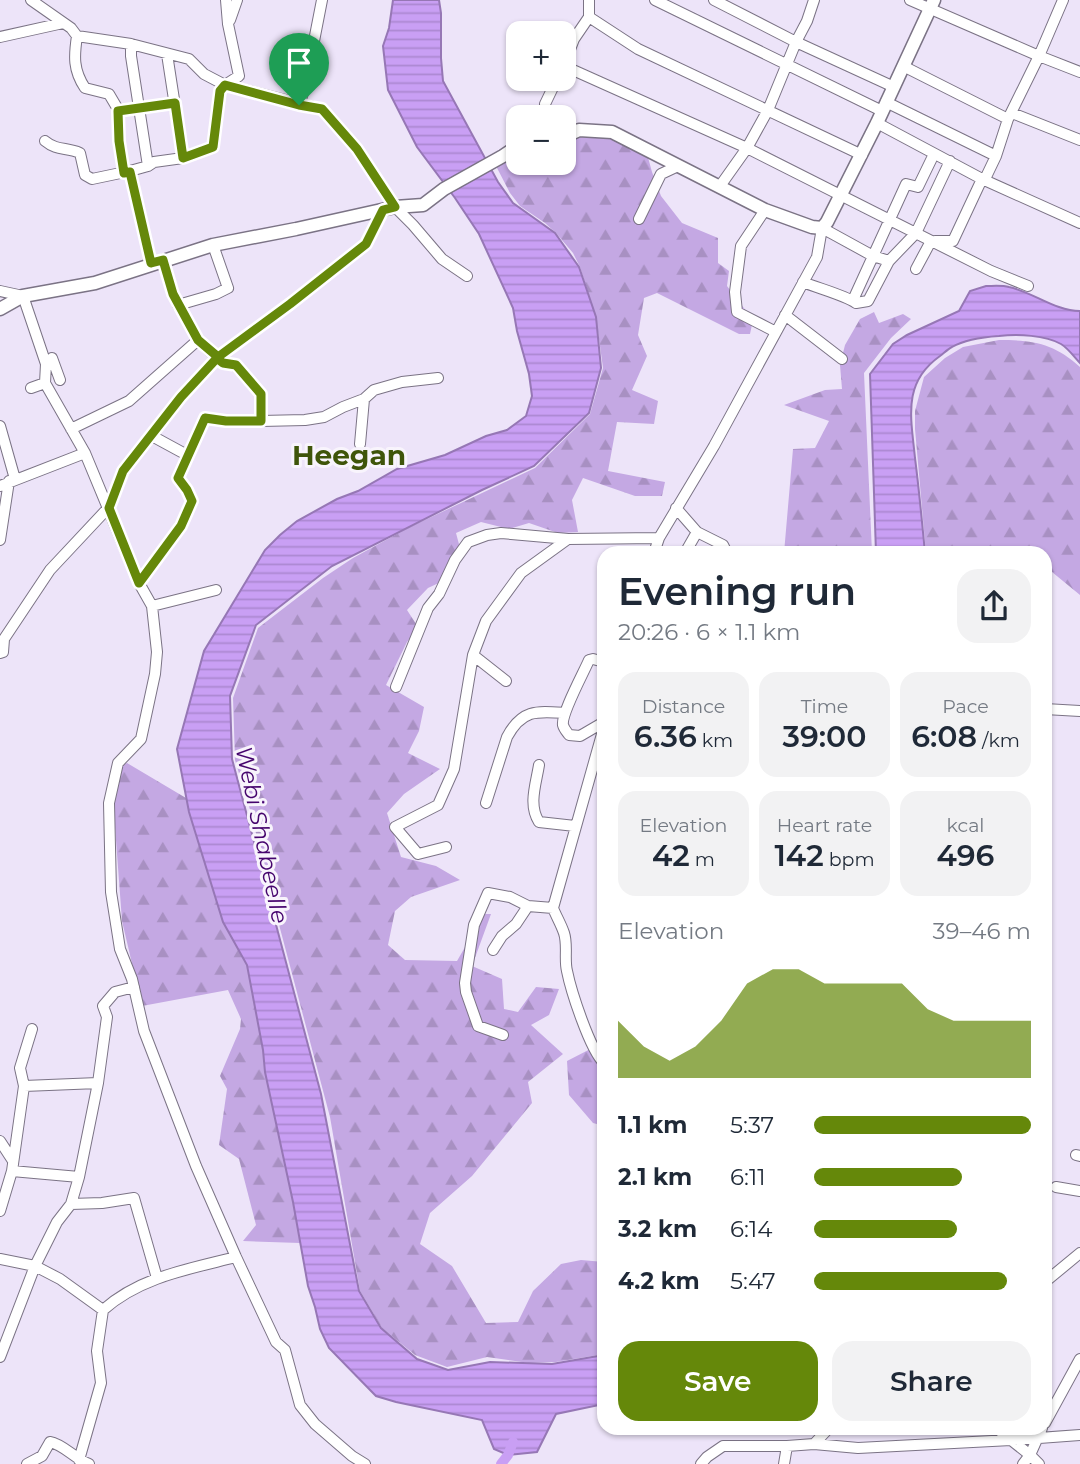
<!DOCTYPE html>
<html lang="en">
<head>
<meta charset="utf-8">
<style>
  body { margin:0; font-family:Montserrat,sans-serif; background:#f2f2f3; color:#1f2937; height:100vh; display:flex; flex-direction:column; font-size:26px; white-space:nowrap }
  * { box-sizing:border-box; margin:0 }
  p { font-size:23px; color:#747a83 }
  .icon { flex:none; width:38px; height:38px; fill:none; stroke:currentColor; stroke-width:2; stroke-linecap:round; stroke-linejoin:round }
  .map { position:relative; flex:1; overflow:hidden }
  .panel { position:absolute; left:597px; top:546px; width:455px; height:889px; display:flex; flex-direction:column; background:#fff; border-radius:21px; box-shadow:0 2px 5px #0004 }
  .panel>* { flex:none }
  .buttons { position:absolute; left:506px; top:21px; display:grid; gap:14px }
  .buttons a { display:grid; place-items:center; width:70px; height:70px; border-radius:14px; background:#fff; box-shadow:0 2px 5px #0004; font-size:35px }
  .pin { position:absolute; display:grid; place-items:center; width:60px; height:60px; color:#fff; margin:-72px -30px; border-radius:50% 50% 50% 0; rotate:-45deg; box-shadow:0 0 7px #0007 }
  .pin .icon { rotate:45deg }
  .round { display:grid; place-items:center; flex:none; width:74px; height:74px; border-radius:21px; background:#f2f2f3 }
  .summary { display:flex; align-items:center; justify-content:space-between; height:119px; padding:0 21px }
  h1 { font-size:38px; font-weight:600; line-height:52px }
  .figures { display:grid; grid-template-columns:repeat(3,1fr); gap:10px; height:119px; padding:7px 21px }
  .figures div { display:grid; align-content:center; border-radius:18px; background:#f2f2f3; text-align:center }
  .figures b { font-size:30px; font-weight:600 }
  .figures small { font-size:19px; font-weight:400 }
  .figures p { font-size:19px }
  .chart { height:196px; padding:14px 21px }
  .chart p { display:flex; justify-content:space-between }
  .chart svg { width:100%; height:126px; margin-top:7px; fill:#65880a; opacity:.7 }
  .primary-button { display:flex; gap:14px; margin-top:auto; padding:14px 21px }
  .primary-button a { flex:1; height:80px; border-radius:21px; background:#65880a; color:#fff; font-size:28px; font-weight:600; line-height:80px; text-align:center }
  .primary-button a+a { background:#f2f2f3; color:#1f2937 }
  ul { padding:0 21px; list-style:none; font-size:23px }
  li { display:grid; grid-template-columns:112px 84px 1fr; align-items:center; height:52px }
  li i { height:18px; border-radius:9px; background:#65880a }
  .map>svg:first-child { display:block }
  .forest { fill:url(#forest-firs) }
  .water { fill:url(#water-rules); stroke:#9677b5; stroke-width:2 }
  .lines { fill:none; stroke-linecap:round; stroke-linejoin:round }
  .canal { stroke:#c99ff4; stroke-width:10 }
  .minor-casing { stroke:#7b7385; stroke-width:12 }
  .major-casing { stroke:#7b7385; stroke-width:15 }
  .minor { stroke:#fff; stroke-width:10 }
  .major { stroke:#fff; stroke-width:12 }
  .route-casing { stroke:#fff; stroke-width:14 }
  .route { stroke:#65880a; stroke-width:9 }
  .labels { text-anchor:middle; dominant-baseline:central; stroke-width:6; stroke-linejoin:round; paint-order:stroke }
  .water-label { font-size:23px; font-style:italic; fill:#45046d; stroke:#f8f4fc }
  .district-label { font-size:28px; font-weight:bold; fill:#3f550a; stroke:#f8f4fc }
</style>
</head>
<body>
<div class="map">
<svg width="1080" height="1464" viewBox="0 0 1080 1464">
  <defs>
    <pattern id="forest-firs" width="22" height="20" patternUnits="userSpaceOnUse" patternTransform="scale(1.75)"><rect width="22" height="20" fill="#c4a8e3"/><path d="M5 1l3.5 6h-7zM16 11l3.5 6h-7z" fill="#a890c2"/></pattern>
    <pattern id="water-rules" width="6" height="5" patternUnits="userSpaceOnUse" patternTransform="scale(1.75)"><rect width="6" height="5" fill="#c99ff4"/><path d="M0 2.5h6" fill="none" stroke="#ac88d1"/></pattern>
  </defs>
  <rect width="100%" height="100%" fill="#ede4f9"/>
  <path class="forest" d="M609,132L646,150L652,172L661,196L682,223L718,238V263L729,271L727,286L753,320L750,334H739L657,293L644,298L638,335L647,356L632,390L658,401L654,424L617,422L608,471L665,482L662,496H635L583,478L572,500L578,532L558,533L529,523L509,529L481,522L456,533L460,548L443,581L428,588L407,610L418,627L407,642L386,685L424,707L419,731L408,753L440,769L404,794L387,813L401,857L436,866L460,880L411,897L395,911L388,945L405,960L457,961L484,914H491L472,966L502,979L504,1009L518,1012L536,987L559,989L549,1015L531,1025L563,1054L528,1082L532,1103L472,1176L430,1213L420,1244L452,1266L486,1323L518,1322L533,1291L561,1264L581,1260L604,1262V1354L556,1362L529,1363L487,1357L447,1367L415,1355L382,1328L360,1291L330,1117L268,883L251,813L235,760L233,698L258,628L323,578L353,558L408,528L535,468L590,414L603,368L596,317L580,267L573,253L556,233L545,223L520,206L510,193L496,166L518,150V163H564V140Z
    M874,312L879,323L903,314L911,319L891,338L864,373L872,553H784L793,449L815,448L829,421L784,405L825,390L842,389L840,365L845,345L860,319Z
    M999,340C1033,340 1054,343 1080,367V595L1052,572L1045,573V553H926L915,429V411L924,377L945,358L963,347Z
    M127,763L186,798L189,812L223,922L247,965L263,1050L265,1072L293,1202L300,1243L243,1241L256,1225L239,1159L219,1145L227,1089L220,1076L240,1029L241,1019L228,990L142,1006L122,921L113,800L120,767Z
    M604,1042V1126L593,1123L569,1095L567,1061Z"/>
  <path class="water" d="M393,0H439L441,13V58L443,81L498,182L513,203L555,233L579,267L596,317L601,368L589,413L534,466L482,490L332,566L256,625L230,696L232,759L321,1094L359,1291L381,1328L417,1359L448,1370L490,1362L552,1364L604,1355V1404L556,1414L537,1452L508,1455L494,1449L482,1420L396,1402L376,1396L329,1348L320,1329L315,1307L308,1286L293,1202L265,1072L263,1050L247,965L223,922L189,812L177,749L204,651L265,550L280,535L297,521L337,499L358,491L397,469L445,455L486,436L507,430L526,416L532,396L529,374L517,331L513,308L479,234L455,198L417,147L388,90L383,46L389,28Z
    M986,286C993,286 1002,285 1009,287C1033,292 1055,311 1080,311V363C1074,357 1069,349 1061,344C1045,335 1018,334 999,336C984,337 966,339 952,347C948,349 944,353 940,356C902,383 911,417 915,458C919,489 922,521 925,553H876L870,374L893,344L907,335L959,311L970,291Z"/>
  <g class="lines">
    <path class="canal" d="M501,1464L508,1455L513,1442"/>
    <defs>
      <path id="minor" d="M31,0L71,28L77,36L131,44L189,59L204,74L225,85L322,109L357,149L395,207L413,225L442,259L467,276
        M655,0L882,111
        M714,0L796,42L894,87
        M910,0L1039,56L1080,72
        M589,17L638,49L862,155
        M230,20L237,0
        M77,36C74,56 73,70 85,88L109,94L119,111V141L124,173
        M0,37L63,23
        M131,44V56L148,166
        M167,54L183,158
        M564,65L574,39L589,17V0
        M564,66L747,148L991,271L1028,286
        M903,66L1008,119
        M886,102L996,156
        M299,105L305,87L322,0
        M119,111L175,103
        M1012,113L1080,140
        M548,117L545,104L557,79
        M877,123L982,179L1080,223
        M45,141C57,151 66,147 80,153L85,175L92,179L130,171L148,166L154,162L183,158L213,147L220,91L225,85L239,76L228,24L226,0
        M130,171L151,263
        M985,179L996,156L1008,119L1039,56L1063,0
        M720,186L747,148L768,110L796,42L807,21L814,0
        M765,210L741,246L735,292L737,312L776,332
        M639,219L661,174L678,166
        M935,241H953L982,179
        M916,269L931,241
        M803,282C817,288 844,295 856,303L868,301L889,261L916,233L950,161
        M0,291L23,296L46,364L45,383L85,453L139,583L152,606L157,652L155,674L141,739L118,763L109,803L111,892L120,949L132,979L144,1031L196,1166L236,1257L276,1342L285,1350L300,1405L315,1424L352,1456L365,1464
        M853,300L906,184L918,187L934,154
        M178,305L216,294L228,288L213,245
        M785,315L842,359
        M52,358L60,380
        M31,388L45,383
        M261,421L305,420L324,417L343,407L364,399L374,390L402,382L438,378
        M0,426L15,479
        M71,429L129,401L198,340
        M152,436L187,455
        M360,444L364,399
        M0,486L85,453
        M676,508L697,532L723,545L727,553
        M0,540L9,481
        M654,553L659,538L714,446L817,257L822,228L873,256L889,261
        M685,553L697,532
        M139,583L181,526L192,501L187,490L178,478L205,418L226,421H261V394L235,365L223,363L198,340L173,294L163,260
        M152,606L216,590
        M0,653L3,652L4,639L50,570L109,507L123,471L181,397L218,357L290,304L366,244L383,210
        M473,655L506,681
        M604,662L593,659L589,660C584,672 561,714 563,725C564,729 567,732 569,735L580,736L604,722
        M396,687L428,608L439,594L455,560L468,542L487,535L501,533L568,539L659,538
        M1045,709L1080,711
        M604,727L553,908C556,916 561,924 564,933C568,945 564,959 567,971C571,991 590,1050 604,1063
        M539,765C536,784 528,805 539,822L575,826
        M486,803L507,737C522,709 537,711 565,713
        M446,847L418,854L395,827L438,805L454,769L473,655L486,621L521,573L568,539
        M493,950L502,936L516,924L528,906
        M503,1035L478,1026L466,992L465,983L474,925L488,893L510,897L528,906L553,908
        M24,1086L98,1083
        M0,1141L13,1161
        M1076,1155L1080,1156
        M12,1171L79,1177
        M1056,1187L1080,1191
        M71,1204L102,1203L134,1198L157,1278
        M0,1211L12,1171L24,1086L20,1068L32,1029
        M0,1259L35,1266L60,1279L103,1310L97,1351L101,1383L79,1460
        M1045,1282L1080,1253
        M103,1310C140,1277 189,1269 236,1257
        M0,1357L35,1266L57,1222L71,1204L79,1177L98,1083L107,1017L103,1006L115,992L134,987
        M1045,1423L1080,1359
        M996,1428L1030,1455L1039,1464
        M814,1444L829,1428
        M27,1464L42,1456L50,1442C63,1444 75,1459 89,1464
        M701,1464L707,1457L723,1446H787L814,1444L858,1448L1011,1440L1080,1435
        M784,1464L787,1446
        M1023,1464L1030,1455L1042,1428"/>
      <path id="major" d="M564,137L579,130L612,132L765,210L812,227L822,228L827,222L877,123L934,0
        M0,309L23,296L95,283L213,245L296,229L395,207L423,205L444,189L503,156L518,146"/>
    </defs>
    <use href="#minor" class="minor-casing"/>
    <use href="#major" class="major-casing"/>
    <use href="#minor" class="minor"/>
    <use href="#major" class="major"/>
  </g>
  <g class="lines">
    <defs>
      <path id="route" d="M299,105L225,85L220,91L213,147L183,158L175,103L118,111L119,141L124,173L130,172L151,263L163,260L173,294L198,340L218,357L181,397L123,471L109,508L139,583L181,526L192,501L187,490L178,478L205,418L226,421H261V394L236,365L223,363L218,359V357L290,304L366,244L383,210L395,207L357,149L322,109L299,105"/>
    </defs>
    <use href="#route" class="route-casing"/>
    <use href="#route" class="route"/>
  </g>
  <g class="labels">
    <g class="water-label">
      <text transform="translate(262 835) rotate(78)">Webi Shabeelle</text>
    </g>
    <g class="district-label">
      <text x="349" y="455">Heegan</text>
    </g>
  </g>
</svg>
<div class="buttons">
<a>+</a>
<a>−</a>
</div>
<div class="pin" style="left:299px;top:105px;background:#1e9e55"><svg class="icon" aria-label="arrive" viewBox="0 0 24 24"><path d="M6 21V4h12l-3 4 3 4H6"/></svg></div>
<section class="panel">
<div class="summary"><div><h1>Evening run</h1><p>20:26 · 6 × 1.1 km</p></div><a class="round"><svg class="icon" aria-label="share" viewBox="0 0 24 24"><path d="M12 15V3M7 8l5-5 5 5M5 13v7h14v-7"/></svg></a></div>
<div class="figures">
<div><p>Distance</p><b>6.36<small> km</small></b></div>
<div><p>Time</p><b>39:00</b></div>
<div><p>Pace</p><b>6:08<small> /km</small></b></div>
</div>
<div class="figures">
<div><p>Elevation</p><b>42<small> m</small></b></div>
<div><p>Heart rate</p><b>142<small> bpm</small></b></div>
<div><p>kcal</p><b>496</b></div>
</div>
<div class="chart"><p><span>Elevation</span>39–46 m</p>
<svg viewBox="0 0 160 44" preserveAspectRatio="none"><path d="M0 44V24L10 33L20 38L30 33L40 24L50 11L60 6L70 6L80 11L90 11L100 11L110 11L120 20L130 24L140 24L150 24L160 24V44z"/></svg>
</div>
<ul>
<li><b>1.1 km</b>5:37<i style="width:100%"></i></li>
<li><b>2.1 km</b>6:11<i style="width:68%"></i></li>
<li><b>3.2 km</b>6:14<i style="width:66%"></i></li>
<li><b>4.2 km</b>5:47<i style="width:89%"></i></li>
</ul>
<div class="primary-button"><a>Save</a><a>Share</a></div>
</section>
</div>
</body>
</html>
